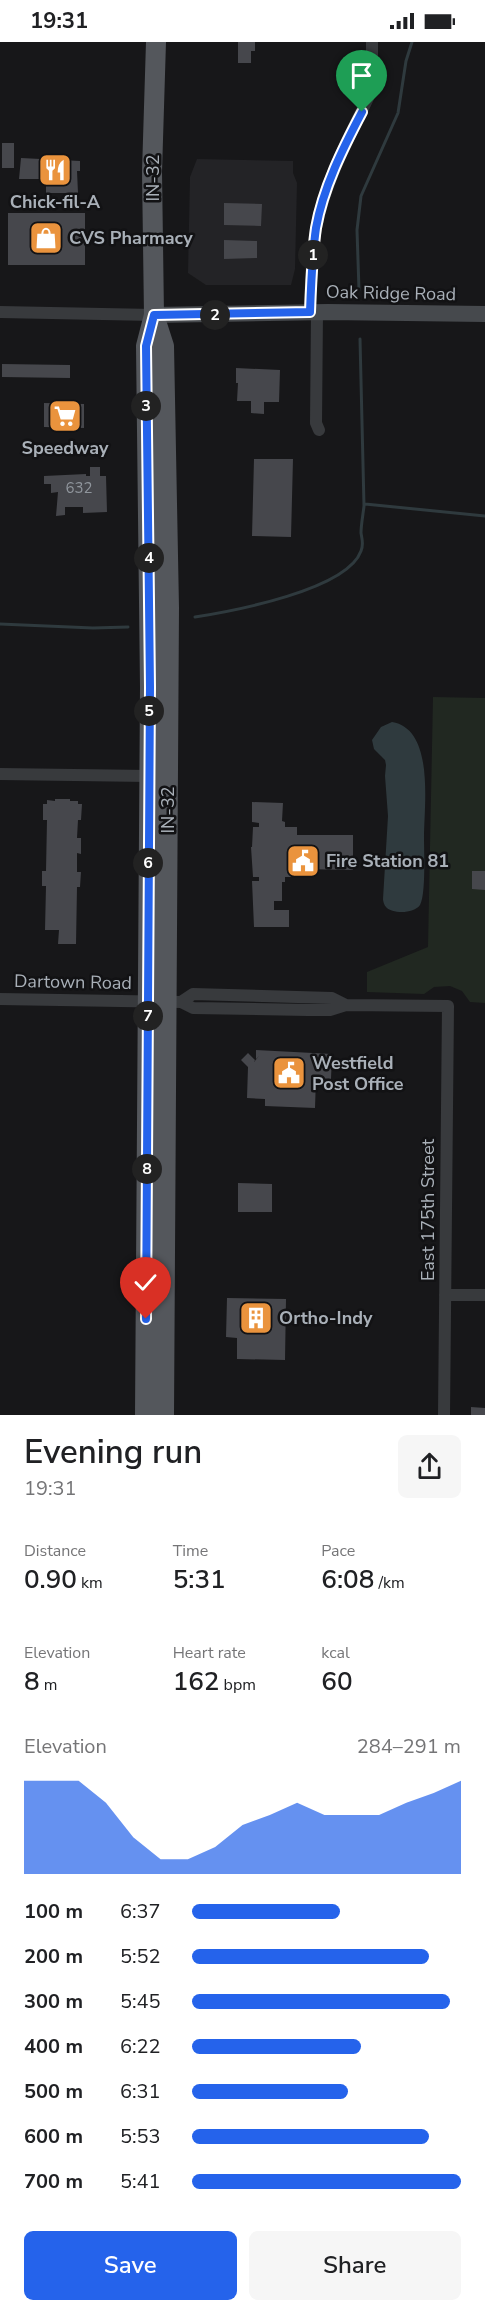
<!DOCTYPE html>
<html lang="en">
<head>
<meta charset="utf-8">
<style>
  body { margin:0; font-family:"Nunito Sans",sans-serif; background:#f6f6f6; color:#202124; height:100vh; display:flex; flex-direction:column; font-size:22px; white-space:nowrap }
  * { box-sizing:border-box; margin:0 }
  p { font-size:20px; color:#757577 }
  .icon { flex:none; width:33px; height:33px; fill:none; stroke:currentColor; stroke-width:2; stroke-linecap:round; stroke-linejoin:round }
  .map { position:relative; height:1373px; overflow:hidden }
  .drawer { display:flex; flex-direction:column; background:#fff; flex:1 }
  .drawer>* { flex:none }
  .pin { position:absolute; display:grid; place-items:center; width:51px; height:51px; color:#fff; margin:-62px -26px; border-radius:50% 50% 50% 0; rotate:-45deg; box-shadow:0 0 6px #0007 }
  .pin .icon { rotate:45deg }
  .km { position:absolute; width:30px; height:30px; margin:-15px; border-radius:50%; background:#222; color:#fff; font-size:16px; line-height:30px; text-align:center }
  .round { display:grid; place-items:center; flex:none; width:63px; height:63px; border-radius:9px; background:#f6f6f6 }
  .overview { display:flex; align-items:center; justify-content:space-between; height:102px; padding:0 24px }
  h1 { font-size:33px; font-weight:600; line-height:45px }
  .metrics { display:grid; grid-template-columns:repeat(3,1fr); gap:9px; height:102px; padding:6px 24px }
  .metrics div { display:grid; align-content:center }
  .metrics b { font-size:26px; font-weight:600 }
  .metrics small { font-size:16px; font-weight:400 }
  .metrics p { font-size:16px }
  .chart { height:168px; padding:12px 24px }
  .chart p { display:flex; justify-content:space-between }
  .chart svg { width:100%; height:108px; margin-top:6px; fill:#2563eb; opacity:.7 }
  .cta { display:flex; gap:12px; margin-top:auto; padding:12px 24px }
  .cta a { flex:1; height:69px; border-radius:9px; background:#2563eb; color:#fff; font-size:24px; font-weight:600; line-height:69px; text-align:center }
  .cta a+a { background:#f6f6f6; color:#202124 }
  ul { padding:0 24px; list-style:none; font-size:20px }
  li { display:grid; grid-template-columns:96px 72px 1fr; align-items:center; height:45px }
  li i { height:15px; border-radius:8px; background:#2563eb }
  .status { display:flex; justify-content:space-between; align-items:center; height:42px; padding:0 30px; background:#fff; direction:ltr }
  .status svg { height:16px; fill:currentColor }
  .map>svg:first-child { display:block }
  .built { fill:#232326 }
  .green { fill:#212821 }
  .water { fill:#2f3a3e }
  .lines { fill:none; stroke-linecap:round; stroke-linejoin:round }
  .stream { stroke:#2f3a3e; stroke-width:3 }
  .building { fill:#46474c }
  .street { stroke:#383a3d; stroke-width:12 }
  .secondary { stroke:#46494d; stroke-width:16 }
  .primary { stroke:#54575c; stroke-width:20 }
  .route-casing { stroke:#fff; stroke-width:12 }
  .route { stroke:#2563eb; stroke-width:8 }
  .labels { text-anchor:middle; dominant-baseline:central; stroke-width:5; stroke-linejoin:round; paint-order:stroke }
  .number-label { font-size:15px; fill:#90969d }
  .street-label { font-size:18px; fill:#a9b0b8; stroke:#121214 }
  .poi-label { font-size:18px; font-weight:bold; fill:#a9b0b8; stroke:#121214; text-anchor:start }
</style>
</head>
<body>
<div class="status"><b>19:31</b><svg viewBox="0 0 49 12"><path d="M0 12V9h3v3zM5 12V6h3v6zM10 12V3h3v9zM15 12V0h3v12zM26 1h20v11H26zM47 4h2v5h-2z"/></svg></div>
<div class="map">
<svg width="485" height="1373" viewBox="0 0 485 1373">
  <rect width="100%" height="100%" fill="#171719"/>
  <path class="built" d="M197,117L293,119V131L297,141L295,227L291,243H206L188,231L190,135Z"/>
  <path class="green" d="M433,655L485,656V961L470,960L462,949L450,944L434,945L424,952L367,950V930L428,905Z"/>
  <path class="water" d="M392,680C435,687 424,764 424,795C424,808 426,852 420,863C414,872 392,872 386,865C384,863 383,859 383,857L388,774L385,734L386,723L385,718L374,707L372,698L381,685Z"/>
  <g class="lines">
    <path class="stream" d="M359,248L357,188L361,154L398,71L406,19L412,0
      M365,462L485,474
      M195,575C233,569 347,548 361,509C364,502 362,498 361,491C361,483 363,473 364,464L360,297
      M0,582L93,586L128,585"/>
  </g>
  <path class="building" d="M238,0H255V9H251V21H238Z
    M2,101H14V126H2Z
    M21,116L80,119V129H77L78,151H46V137H19Z
    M224,161L262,162L261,184L224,183Z
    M8,171H85V223H8Z
    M224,198L257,199V216L224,217Z
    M2,322L70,323V336L2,335Z
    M236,326L280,328L279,360H264V372L251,371V359H237L238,341H236Z
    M44,361L84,362V386L44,385Z
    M254,417H293L291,495L252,494Z
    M90,425H100V434H106L107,470L83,471V465H65V473L56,474L58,450L51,451V442H44V434L86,432V434H90Z
    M55,757H70V759H78V762H82L81,778H78L77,796H81V812L77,811V830H81L80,845H77L76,902H58L59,888H45L46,844H42V829H46L47,778H43V762H47V758L55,759Z
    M252,760L283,761L282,779L285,780V785H297V793H353V828L297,827V835H285V840H282V859H274V868H289V885H254L252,839H259V835H253L251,805H252L253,785H259V781L252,780Z
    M472,829H485V848L472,847Z
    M256,1008L332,1012L331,1037L316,1036L315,1066L265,1064V1057L247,1056L248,1025L241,1018L248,1011L255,1018L254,1020L259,1014L256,1017Z
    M238,1141L272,1142V1170H238Z
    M227,1256L286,1257L285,1318L237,1317V1296L226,1295Z
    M471,1365L485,1366V1373H471Z"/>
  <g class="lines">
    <path class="street" d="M0,270L154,273
      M310,270C311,242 311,214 316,186C325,140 348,98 368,56L372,42V0
      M317,270L316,381L319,388
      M0,732L149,734
      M0,957L181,960L193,966L308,968H330L346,963L448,964L444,1373
      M181,960L193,952L332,956L346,963
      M445,1253H485"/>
    <path class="secondary" d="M154,273L328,270L485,272"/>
    <path class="primary" d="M154,273L164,304L169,566L164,1373
      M145,1373L150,645L146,304L154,273L152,130L156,0"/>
  </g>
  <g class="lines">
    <defs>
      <path id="route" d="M146,1277L150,645L146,304L154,273L310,270C311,242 312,214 316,186C323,146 343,106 362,70"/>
    </defs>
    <use href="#route" class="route-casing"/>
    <use href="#route" class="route"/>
  </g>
  <defs>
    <symbol id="restaurant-square" viewBox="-11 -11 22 22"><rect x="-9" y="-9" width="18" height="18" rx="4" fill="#ea933d" stroke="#121214"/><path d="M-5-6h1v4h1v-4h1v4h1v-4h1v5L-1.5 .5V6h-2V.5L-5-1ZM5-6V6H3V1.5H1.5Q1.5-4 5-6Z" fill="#fff"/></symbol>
    <symbol id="shop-square" viewBox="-11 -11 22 22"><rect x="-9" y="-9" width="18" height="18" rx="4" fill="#ea933d" stroke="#121214"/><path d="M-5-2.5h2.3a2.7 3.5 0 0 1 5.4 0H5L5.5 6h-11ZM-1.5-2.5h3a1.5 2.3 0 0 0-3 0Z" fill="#fff"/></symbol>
    <symbol id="supermarket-square" viewBox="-11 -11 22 22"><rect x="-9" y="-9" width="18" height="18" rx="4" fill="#ea933d" stroke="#121214"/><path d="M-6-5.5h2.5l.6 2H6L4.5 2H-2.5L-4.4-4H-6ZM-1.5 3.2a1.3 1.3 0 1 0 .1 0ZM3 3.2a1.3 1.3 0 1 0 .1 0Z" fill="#fff"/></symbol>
    <symbol id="civic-square" viewBox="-11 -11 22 22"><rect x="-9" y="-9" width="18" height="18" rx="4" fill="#ea933d" stroke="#121214"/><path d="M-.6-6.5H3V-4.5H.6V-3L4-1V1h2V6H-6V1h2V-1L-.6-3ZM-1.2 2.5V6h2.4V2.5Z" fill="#fff"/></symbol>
    <symbol id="building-square" viewBox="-11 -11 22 22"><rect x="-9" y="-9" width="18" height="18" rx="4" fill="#ea933d" stroke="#121214"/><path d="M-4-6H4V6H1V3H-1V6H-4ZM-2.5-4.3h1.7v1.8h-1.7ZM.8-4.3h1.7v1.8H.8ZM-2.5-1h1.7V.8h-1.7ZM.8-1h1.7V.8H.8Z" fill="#fff"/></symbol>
  </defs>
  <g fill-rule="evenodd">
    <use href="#restaurant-square" x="36" y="109" width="38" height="38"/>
    <use href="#shop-square" x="27" y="177" width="38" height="38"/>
    <use href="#supermarket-square" x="46" y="355" width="38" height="38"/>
    <use href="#civic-square" x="284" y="800" width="38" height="38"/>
    <use href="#civic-square" x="270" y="1012" width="38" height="38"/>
    <use href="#building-square" x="237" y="1257" width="38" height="38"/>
  </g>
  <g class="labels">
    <g class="number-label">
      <text x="79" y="446">632</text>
    </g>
    <g class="street-label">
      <text transform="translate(153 136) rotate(-90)">IN-32</text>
      <text transform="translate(391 251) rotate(1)">Oak Ridge Road</text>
      <text transform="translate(168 768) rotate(-90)">IN-32</text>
      <text transform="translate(73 940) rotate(1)">Dartown Road</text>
      <text transform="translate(428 1168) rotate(-90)">East 175th Street</text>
    </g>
    <g class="poi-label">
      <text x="55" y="160" text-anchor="middle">Chick-fil-A</text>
      <text x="69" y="196">CVS Pharmacy</text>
      <text x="65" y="406" text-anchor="middle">Speedway</text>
      <text x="326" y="819">Fire Station 81</text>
      <text x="312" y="1021">Westfield<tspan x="312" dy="21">Post Office</tspan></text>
      <text x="279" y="1276">Ortho-Indy</text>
    </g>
  </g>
</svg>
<div class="pin" style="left:362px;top:70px;background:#1e9e55"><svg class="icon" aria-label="arrive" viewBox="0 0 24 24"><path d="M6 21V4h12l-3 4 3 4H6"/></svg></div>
<div class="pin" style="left:146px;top:1277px;background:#d93025"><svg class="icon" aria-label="check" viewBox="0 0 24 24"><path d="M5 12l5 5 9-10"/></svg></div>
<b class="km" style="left:313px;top:213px">1</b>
<b class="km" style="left:215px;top:273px">2</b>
<b class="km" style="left:146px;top:364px">3</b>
<b class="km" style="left:149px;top:516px">4</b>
<b class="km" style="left:149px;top:669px">5</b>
<b class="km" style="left:148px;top:821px">6</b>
<b class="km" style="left:148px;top:974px">7</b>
<b class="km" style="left:147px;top:1127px">8</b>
</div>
<section class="drawer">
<div class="overview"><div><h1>Evening run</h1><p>19:31</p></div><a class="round"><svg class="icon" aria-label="share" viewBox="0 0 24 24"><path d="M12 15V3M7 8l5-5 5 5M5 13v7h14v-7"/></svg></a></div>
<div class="metrics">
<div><p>Distance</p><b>0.90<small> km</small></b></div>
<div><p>Time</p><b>5:31</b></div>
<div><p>Pace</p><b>6:08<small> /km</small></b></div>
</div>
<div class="metrics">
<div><p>Elevation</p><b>8<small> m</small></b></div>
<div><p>Heart rate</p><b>162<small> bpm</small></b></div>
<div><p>kcal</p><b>60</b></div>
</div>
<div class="chart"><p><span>Elevation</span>284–291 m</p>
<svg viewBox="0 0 160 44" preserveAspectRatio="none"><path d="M0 44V6L10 6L20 6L30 15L40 29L50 38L60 38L70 33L80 24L90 20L100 15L110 20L120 20L130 20L140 15L150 11L160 6V44z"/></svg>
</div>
<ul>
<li><b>100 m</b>6:37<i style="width:55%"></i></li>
<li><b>200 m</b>5:52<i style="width:88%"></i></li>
<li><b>300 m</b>5:45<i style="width:96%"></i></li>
<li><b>400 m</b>6:22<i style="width:63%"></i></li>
<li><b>500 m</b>6:31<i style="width:58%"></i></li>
<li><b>600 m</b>5:53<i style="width:88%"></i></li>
<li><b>700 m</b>5:41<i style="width:100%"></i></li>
</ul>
<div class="cta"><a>Save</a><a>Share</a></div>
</section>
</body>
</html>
